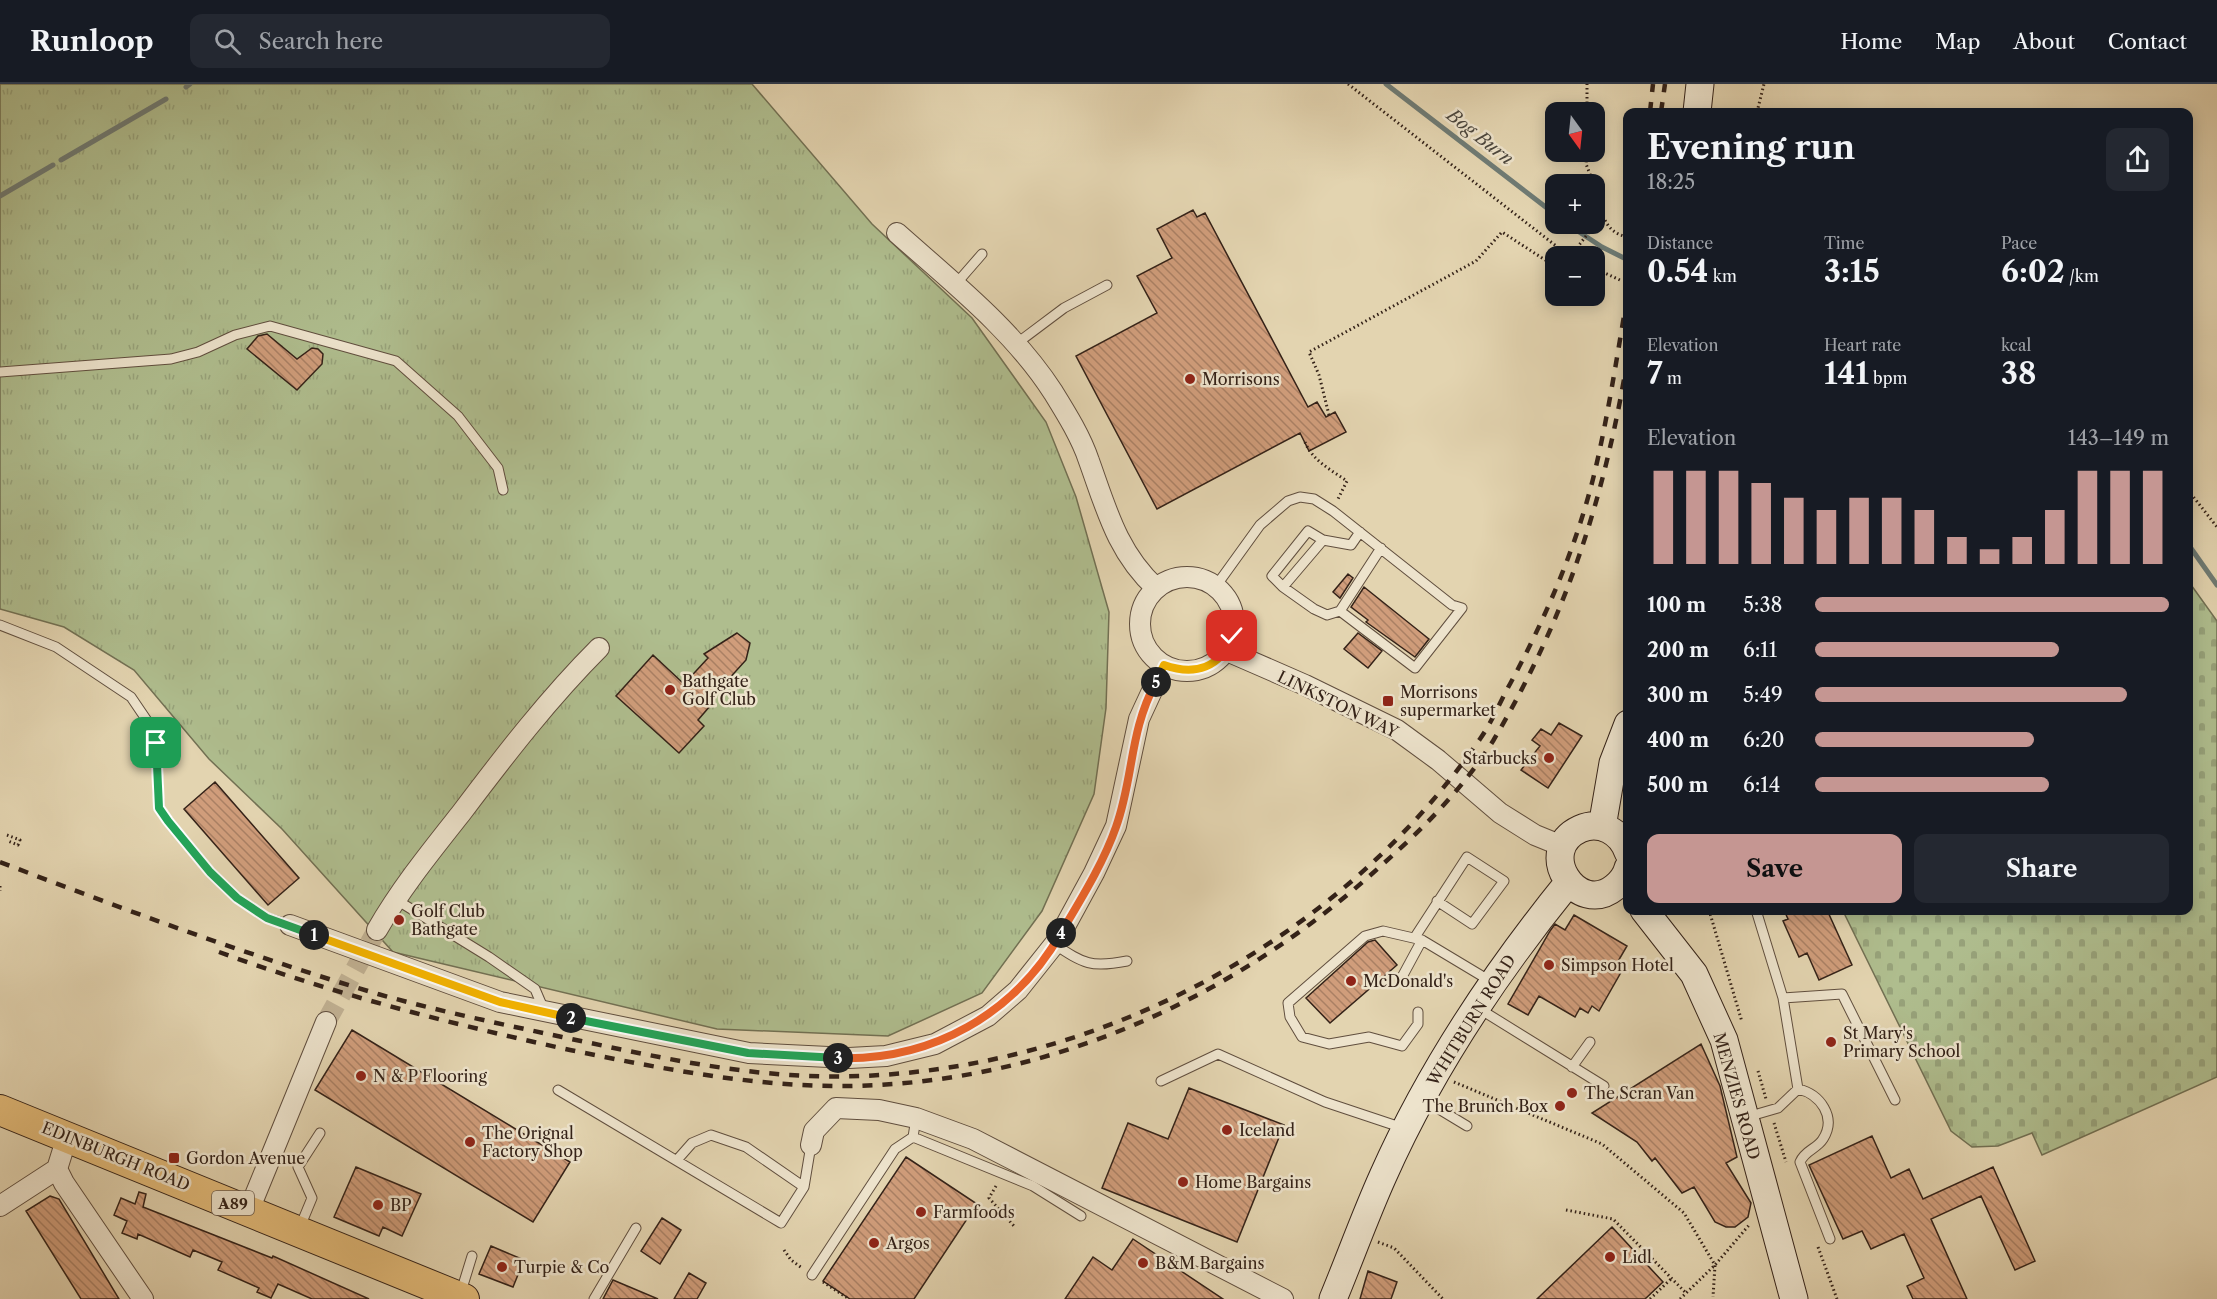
<!DOCTYPE html>
<html lang="en">
<head>
<meta charset="utf-8">
<style>
  body { margin:0; font-family:"Libre Caslon Text",serif; background:#242831; color:#f1f3f6; height:100vh; display:flex; flex-direction:column; font-size:22px; white-space:nowrap }
  * { box-sizing:border-box; margin:0 }
  p { font-size:20px; color:#9ea1a6 }
  .icon { flex:none; width:33px; height:33px; fill:none; stroke:currentColor; stroke-width:2; stroke-linecap:round; stroke-linejoin:round }
  .map { position:relative; flex:1; overflow:hidden }
  .side { position:absolute; left:1623px; top:24px; width:570px; height:807px; display:flex; flex-direction:column; background:#171b24; border-radius:12px; box-shadow:0 3px 15px #0003 }
  .side>* { flex:none }
  .needle { width:39px; rotate:165deg }
  .buttons { position:absolute; left:1545px; top:18px; display:grid; gap:12px }
  .buttons a { display:grid; place-items:center; width:60px; height:60px; border-radius:12px; background:#171b24; box-shadow:0 3px 15px #0003; font-size:30px }
  .pin { position:absolute; display:grid; place-items:center; width:51px; height:51px; color:#fff; margin:-26px; border-radius:12px; box-shadow:0 3px 9px #0006 }
  .km { position:absolute; width:30px; height:30px; margin:-15px; border-radius:50%; background:#222; color:#fff; font-size:16px; line-height:30px; text-align:center }
  .round { display:grid; place-items:center; flex:none; width:63px; height:63px; border-radius:12px; background:#242831 }
  .summary { display:flex; align-items:center; justify-content:space-between; height:102px; padding:0 24px }
  h1 { font-size:33px; font-weight:700; line-height:45px }
  .metrics { display:grid; grid-template-columns:repeat(3,1fr); gap:9px; height:102px; padding:6px 24px }
  .metrics div { display:grid; align-content:center }
  .metrics b { font-size:30px; font-weight:700 }
  .metrics small { font-size:16px; font-weight:400 }
  .metrics p { font-size:16px }
  .chart { height:168px; padding:12px 24px }
  .chart p { display:flex; justify-content:space-between }
  .chart svg { width:100%; height:108px; margin-top:6px; stroke:#c59692; stroke-width:6 }
  .primary-button { display:flex; gap:12px; margin-top:auto; padding:12px 24px }
  .primary-button a { flex:1; height:69px; border-radius:12px; background:#c59692; color:#111; font-size:24px; font-weight:700; line-height:69px; text-align:center }
  .primary-button a+a { background:#242831; color:#f1f3f6 }
  ul { padding:0 24px; list-style:none; font-size:20px }
  li { display:grid; grid-template-columns:96px 72px 1fr; align-items:center; height:45px }
  li i { height:15px; border-radius:8px; background:#c59692 }
  header { display:flex; align-items:center; gap:36px; box-sizing:border-box; height:84px; padding:0 30px; background:#171b24; border-bottom:2px solid #363941 }
  header strong { font-size:28px }
  nav { display:flex; gap:33px; margin-inline-start:auto; font-size:21px }
  .search { width:420px; height:54px; background:#242831; display:flex; align-items:center; gap:15px; box-sizing:border-box; padding:0 21px; border-radius:12px; color:#9ea1a6; font-size:22px }
  .map>svg:first-child { display:block }
  .grass { fill:url(#grass-tufts); stroke:#727053; stroke-width:1.5 }
  .cemetery { fill:url(#cemetery-stones); stroke:#727053; stroke-width:1.5 }
  .lines { fill:none; stroke-linecap:round; stroke-linejoin:round }
  .stream { stroke:#6f7b74; stroke-width:5 }
  .building { fill:url(#building-back-hatch); stroke:#342218; stroke-width:1.5 }
  .street-tunnel { stroke:#c0b092; stroke-width:20; stroke-dasharray:20 10; stroke-linecap:butt }
  .lane-casing { stroke:#604e3e; stroke-width:11 }
  .street-casing { stroke:#604e3e; stroke-width:22 }
  .secondary-casing { stroke:#342218; stroke-width:29 }
  .primary-casing { stroke:#342218; stroke-width:32 }
  .path { stroke:#342218; stroke-width:3; stroke-dasharray:1.5 3; stroke-linecap:butt }
  .lane { stroke:#ede3cc; stroke-width:9 }
  .street { stroke:#ede3cc; stroke-width:20 }
  .secondary { stroke:#ede3cc; stroke-width:27 }
  .primary { stroke:#e2ba78; stroke-width:30 }
  .rail { stroke:#342218; stroke-width:4.5; stroke-dasharray:10 10; stroke-linecap:butt }
  .split-1-casing { stroke:#fff; stroke-width:12 }
  .split-2-casing { stroke:#fff; stroke-width:12 }
  .split-3-casing { stroke:#fff; stroke-width:12 }
  .split-4-casing { stroke:#fff; stroke-width:12 }
  .split-5-casing { stroke:#fff; stroke-width:12 }
  .split-6-casing { stroke:#fff; stroke-width:12 }
  .split-1 { stroke:#22a559; stroke-width:8 }
  .split-2 { stroke:#f5b400; stroke-width:8 }
  .split-3 { stroke:#22a559; stroke-width:8 }
  .split-4 { stroke:#f0652b; stroke-width:8 }
  .split-5 { stroke:#f0652b; stroke-width:8 }
  .split-6 { stroke:#f5b400; stroke-width:8 }
  .poi-dot { fill:#8f2418; stroke:#ede3cc; stroke-width:2 }
  .labels { text-anchor:middle; dominant-baseline:central; stroke-width:5; stroke-linejoin:round; paint-order:stroke }
  .shield { fill:#ede3cc; stroke:#6c5c4e; stroke-width:1.5 }
  .shield-label { font-size:15px; font-weight:bold; fill:#342218 }
  .poi-label { font-size:16px; fill:#342218; stroke:#ede3cc; text-anchor:start }
  .street-label { font-size:16px; fill:#342218; stroke:#ede3cc }
  .water-label { font-size:18px; font-style:italic; fill:#4c473e; stroke:#ede3cc }
</style>
</head>
<body>
<header>
<strong>Runloop</strong>
<div class="search"><svg class="icon" aria-label="search" viewBox="0 0 24 24"><circle cx="10" cy="10" r="6"/><path d="M15 15l6 6"/></svg>Search here</div>
<nav><a>Home</a><a>Map</a><a>About</a><a>Contact</a></nav>
</header>
<div class="map">
<svg width="2217" height="1215" viewBox="0 0 2217 1215">
  <defs>
    <pattern id="grass-tufts" width="24" height="20" patternUnits="userSpaceOnUse" patternTransform="scale(1.5)"><rect width="24" height="20" fill="#afbd8e"/><path d="M3 7l-1-3M5 7V3M7 7l1-3M15 17l-1-3M17 17v-4M19 17l1-3" fill="none" stroke="#97a27a"/></pattern>
    <pattern id="cemetery-stones" width="16" height="16" patternUnits="userSpaceOnUse" patternTransform="scale(1.5)"><rect width="16" height="16" fill="#afbd8e"/><path d="M2 7V4a2 2 0 0 1 4 0v3zM10 15v-3a2 2 0 0 1 4 0v3z" fill="#97a27a"/></pattern>
    <pattern id="building-back-hatch" width="6" height="6" patternUnits="userSpaceOnUse" patternTransform="scale(1.5)"><rect width="6" height="6" fill="#d09d7b"/><path d="M-1 5l2 2M0 0l6 6M5-1l2 2" fill="none" stroke="#aa8064"/></pattern>
  </defs>
  <rect width="100%" height="100%" fill="#e3d4b0"/>
  <filter id="stains"><feTurbulence type="fractalNoise" baseFrequency=".00333" numOctaves="4"/><feColorMatrix values="0 0 0 0 .2 0 0 0 0 .09 0 0 0 0 .02 0 0 0 .5 -.17"/></filter>
  <radialGradient id="worn" r=".72"><stop offset=".6" stop-color="#630" stop-opacity="0"/><stop offset="1" stop-color="#630" stop-opacity=".3"/></radialGradient>
  <path class="grass" d="M0,0H752L872,140L972,234L1046,338L1076,413L1109,528L1106,624L1094,710L1042,827L982,909L888,952L717,945L393,868L282,745L209,675L134,586L64,543L0,525Z"/>
  <path class="cemetery" d="M2189,498L2217,537V993L2042,1071L2032,1049L1998,1062L1972,1063L1951,1047L1843,827L2188,826Z"/>
  <g class="lines">
    <path class="stream" d="M1386,0L1556,131
      M186,3L190,0
      M61,76L166,15
      M0,112L53,81
      M1567,140L1602,163L1628,176
      M2188,460L2217,501"/>
  </g>
  <path class="building" d="M1193,126L1197,133L1205,129L1308,323L1317,318L1326,333L1335,328L1346,348L1309,367L1300,349L1157,425L1076,272L1157,229L1137,192L1172,174L1157,145Z
    M267,250L297,275L312,264L318,265L323,270L322,280L297,306L247,265L258,252Z
    M1348,490L1353,494L1340,514L1333,508Z
    M1364,503L1429,555L1415,573L1366,538L1368,536L1351,523Z
    M737,549L750,559L746,576L707,619L710,622L698,636L704,642L679,669L616,612L653,571L684,600L708,574L704,570Z
    M1358,549L1382,567L1368,584L1344,565Z
    M1559,639L1582,652L1548,704L1521,686L1540,662L1532,656L1541,645L1551,651Z
    M215,698L299,794L268,821L184,725Z
    M1784,826H1827L1852,881L1819,896L1807,869L1799,873L1783,837L1788,835Z
    M1574,831L1627,862L1617,879L1624,883L1599,927L1592,922L1588,929L1580,924L1575,933L1539,912L1528,931L1508,920L1550,847L1555,840L1565,846Z
    M1375,856L1397,881L1330,939L1306,914L1368,858Z
    M352,946L570,1078L533,1138L315,1006Z
    M1701,960L1720,1002L1737,1073L1726,1079L1751,1119L1748,1133L1735,1143H1726L1715,1138L1694,1103L1682,1109L1655,1074L1652,1077L1637,1058L1592,1029Z
    M1189,1004L1284,1041L1237,1158L1102,1104L1128,1039L1168,1055Z
    M1872,1052L1891,1094L1909,1085L1923,1115L1993,1083L2035,1177L2015,1186L1981,1112L1931,1135L1967,1215H1913L1907,1202L1924,1194L1904,1150L1871,1165L1862,1147L1843,1155L1809,1081Z
    M906,1073L977,1120L914,1215H850L823,1197Z
    M356,1083L421,1110L402,1152L383,1143L379,1152L334,1133Z
    M139,1108L146,1110L143,1123L272,1174L273,1172L369,1215H312L278,1200L271,1214L257,1208L259,1204L218,1186L222,1178L193,1166L190,1173L138,1150L137,1155L122,1149L127,1137L114,1131L121,1114L135,1120Z
    M50,1112L59,1115L119,1215H81L26,1127Z
    M662,1134L681,1146L660,1180L641,1167Z
    M1612,1143L1663,1198L1645,1215H1537Z
    M1133,1155L1223,1215H1065L1093,1173L1112,1186Z
    M491,1162L524,1176L513,1203L479,1190Z
    M1368,1187L1397,1198L1391,1215H1360Z
    M689,1189L706,1199L697,1215H674Z
    M613,1196L658,1215H603Z"/>
  <g class="lines">
    <path class="street-tunnel" d="M326,938L377,846"/>
    <defs>
      <path id="lane" d="M955,201L982,170
        M1016,260L1064,224L1107,201
        M0,288L171,275L198,268L235,251L270,242L396,277L458,332L498,384L503,406
        M1216,502L1260,441L1288,417L1300,413L1314,415L1333,427L1452,521L1462,524L1415,584L1340,527L1327,531L1314,525L1283,503L1323,456L1351,461L1360,448
        M1283,503L1272,492L1308,447L1323,456
        M1340,527L1381,464
        M0,541L56,563L131,613L150,641L156,659L159,724L168,737L210,788L237,814L267,834L290,841
        M395,815L489,873L535,905L544,926
        M1756,826L1783,914L1842,910L1895,1016
        M1415,853L1467,773L1504,797L1472,840L1437,817
        M1054,860C1084,880 1091,884 1127,877
        M1402,893L1422,856L1492,898
        M1783,914L1798,1005
        M1478,924L1604,1002
        M1418,928V940L1402,962L1369,953L1329,960L1302,953L1290,933L1288,919L1365,852L1383,847L1422,856
        M1572,983L1590,958
        M1161,997L1218,970L1325,1018L1403,1044
        M558,1006L781,1139L804,1103L811,1061
        M1424,1016L1467,1042
        M1747,1033L1778,1024L1798,1005C1820,1010 1837,1033 1823,1055C1817,1065 1805,1066 1800,1078L1830,1155
        M916,1034L913,1053L1033,1102L1081,1132
        M677,1076L692,1059L711,1051L746,1063L804,1103
        M300,1143L312,1114L298,1083L320,1049
        M812,1191L895,1065L913,1053
        M460,1211L472,1172
        M594,1215L636,1144"/>
      <path id="street" d="M897,149C952,198 1013,246 1053,308C1066,329 1081,353 1089,377C1106,424 1117,468 1156,504
        M1140 540a47 47 0 1 1 94 0a47 47 0 1 1-94 0Z
        M1227,567L1305,601L1397,646L1438,676L1500,729L1535,751L1562,762
        M290,841L500,918L749,969L849,974L886,972L935,960L988,932L1018,906L1057,857L1094,789L1116,742L1139,635L1164,581
        M377,846C401,804 432,766 462,728C505,671 549,614 599,564
        M67,1053L57,1085L64,1099L143,1215
        M811,1061L814,1047L836,1024L879,1026L916,1034L973,1055L1283,1215
        M0,1122L57,1085
        M249,1126L326,938"/>
      <path id="secondary" d="M1697,28L1700,0
        M1602,743L1613,679L1628,640
        M1628,768C1621,748 1600,736 1580,745C1534,766 1577,834 1615,803C1621,798 1626,792 1628,784
        M1644,826L1694,890L1724,956L1794,1215
        M1333,1215C1350,1174 1365,1132 1383,1092C1430,986 1495,889 1568,799"/>
      <path id="primary" d="M0,1026L464,1215"/>
    </defs>
    <use href="#lane" class="lane-casing"/>
    <use href="#street" class="street-casing"/>
    <use href="#secondary" class="secondary-casing"/>
    <use href="#primary" class="primary-casing"/>
    <path class="path" d="M1348,0L1569,172
      M1587,28V0
      M1757,28L1764,0
      M1587,68L1586,80L1594,100
      M1594,102C1602,124 1601,148 1628,153
      M1573,172L1579,161L1601,133
      M1594,184L1622,197
      M1329,331L1319,291L1309,268L1476,177L1502,148L1556,183
      M1305,358C1312,376 1331,386 1347,397L1338,415
      M2188,406L2217,443
      M7,751L20,756L18,761L8,757
      M0,802V807
      M1709,826L1742,938
      M1758,987L1766,1015
      M1454,998L1602,1060L1684,1129L1715,1181L1713,1213
      M1774,1039L1786,1078
      M996,1102L989,1114L1014,1142
      M1566,1126L1613,1135L1686,1209
      M1378,1158L1394,1164L1443,1215
      M1818,1163L1837,1215
      M784,1166L791,1176L802,1184
      M823,1198L849,1215
      M1650,1215L1672,1194
      M1680,1215L1715,1181L1750,1140"/>
    <use href="#lane" class="lane"/>
    <use href="#street" class="street"/>
    <use href="#secondary" class="secondary"/>
    <use href="#primary" class="primary"/>
    <path class="rail" d="M1650,28L1653,0
      M1661,28L1665,0
      M0,778C125,826 250,872 378,910C438,927 501,940 562,953C638,969 713,986 790,991C1055,1008 1330,873 1480,655C1492,638 1500,618 1510,600C1545,535 1575,466 1593,395C1608,334 1617,271 1628,209
      M219,868C334,910 451,940 570,966C663,985 755,1003 850,1002C1050,999 1238,913 1384,779C1424,744 1465,702 1493,657C1566,534 1605,413 1628,272"/>
  </g>
  <g class="lines">
    <defs>
      <path id="split-1" d="M156,659L159,724L168,737L210,788L237,814L267,834L314,851"/>
      <path id="split-2" d="M314,851L500,918L571,934"/>
      <path id="split-3" d="M571,934L748,969L838,974"/>
      <path id="split-4" d="M838,974C932,977 1015,930 1061,849"/>
      <path id="split-5" d="M1061,849C1081,815 1103,780 1116,743C1134,693 1129,648 1156,598"/>
      <path id="split-6" d="M1156,598L1164,581C1195,592 1221,584 1232,552"/>
    </defs>
    <use href="#split-1" class="split-1-casing"/>
    <use href="#split-2" class="split-2-casing"/>
    <use href="#split-3" class="split-3-casing"/>
    <use href="#split-4" class="split-4-casing"/>
    <use href="#split-5" class="split-5-casing"/>
    <use href="#split-6" class="split-6-casing"/>
    <use href="#split-1" class="split-1"/>
    <use href="#split-2" class="split-2"/>
    <use href="#split-3" class="split-3"/>
    <use href="#split-4" class="split-4"/>
    <use href="#split-5" class="split-5"/>
    <use href="#split-6" class="split-6"/>
  </g>
  <g class="poi-dot">
    <circle cx="1190" cy="295" r="6"/>
    <circle cx="670" cy="606" r="6"/>
    <rect x="1382" y="611" width="12" height="12" rx="3"/>
    <circle cx="1549" cy="674" r="6"/>
    <circle cx="399" cy="836" r="6"/>
    <circle cx="1549" cy="881" r="6"/>
    <circle cx="1351" cy="897" r="6"/>
    <circle cx="1831" cy="958" r="6"/>
    <circle cx="361" cy="992" r="6"/>
    <circle cx="1572" cy="1009" r="6"/>
    <circle cx="1560" cy="1022" r="6"/>
    <circle cx="1227" cy="1046" r="6"/>
    <circle cx="470" cy="1058" r="6"/>
    <rect x="168" y="1068" width="12" height="12" rx="3"/>
    <circle cx="1183" cy="1098" r="6"/>
    <circle cx="378" cy="1121" r="6"/>
    <circle cx="921" cy="1128" r="6"/>
    <circle cx="874" cy="1159" r="6"/>
    <circle cx="1610" cy="1173" r="6"/>
    <circle cx="1143" cy="1179" r="6"/>
    <circle cx="502" cy="1183" r="6"/>
  </g>
  <g class="labels">
    <rect class="shield" x="212" y="1107" width="42" height="24" rx="4.5"/>
    <g class="shield-label">
      <text x="233" y="1119">A89</text>
    </g>
    <g class="poi-label">
      <text x="1202" y="295">Morrisons</text>
      <text x="682" y="597">Bathgate<tspan x="682" dy="18">Golf Club</tspan></text>
      <text x="1400" y="608">Morrisons<tspan x="1400" dy="18">supermarket</tspan></text>
      <text x="1537" y="674" text-anchor="end">Starbucks</text>
      <text x="411" y="827">Golf Club<tspan x="411" dy="18">Bathgate</tspan></text>
      <text x="1561" y="881">Simpson Hotel</text>
      <text x="1363" y="897">McDonald's</text>
      <text x="1843" y="949">St Mary's<tspan x="1843" dy="18">Primary School</tspan></text>
      <text x="373" y="992">N &amp; P Flooring</text>
      <text x="1584" y="1009">The Scran Van</text>
      <text x="1548" y="1022" text-anchor="end">The Brunch Box</text>
      <text x="1239" y="1046">Iceland</text>
      <text x="482" y="1049">The Orignal<tspan x="482" dy="18">Factory Shop</tspan></text>
      <text x="186" y="1074">Gordon Avenue</text>
      <text x="1195" y="1098">Home Bargains</text>
      <text x="390" y="1121">BP</text>
      <text x="933" y="1128">Farmfoods</text>
      <text x="886" y="1159">Argos</text>
      <text x="1622" y="1173">Lidl</text>
      <text x="1155" y="1179">B&amp;M Bargains</text>
      <text x="514" y="1183">Turpie &amp; Co</text>
    </g>
    <g class="street-label">
      <text transform="translate(1338 620) rotate(26)">LINKSTON WAY</text>
      <text transform="translate(1471 936) rotate(-58)">WHITBURN ROAD</text>
      <text transform="translate(1737 1012) rotate(74)">MENZIES ROAD</text>
      <text transform="translate(116 1072) rotate(22)">EDINBURGH ROAD</text>
    </g>
    <g class="water-label">
      <text transform="translate(1480 53) rotate(38)">Bog Burn</text>
    </g>
  </g>
  <rect width="100%" height="100%" filter="url(#stains)"/>
  <rect width="100%" height="100%" fill="url(#worn)"/>
</svg>
<div class="buttons">
<a><svg class="needle" viewBox="-14 -14 28 28"><path d="M0-13l5 13h-10z" fill="#e53935"/><path d="M0 13l5-13h-10z" fill="#9ea1a6"/></svg></a>
<a>+</a>
<a>−</a>
</div>
<div class="pin" style="left:156px;top:659px;background:#1e9e55"><svg class="icon" aria-label="arrive" viewBox="0 0 24 24"><path d="M6 21V4h12l-3 4 3 4H6"/></svg></div>
<div class="pin" style="left:1232px;top:552px;background:#d93025"><svg class="icon" aria-label="check" viewBox="0 0 24 24"><path d="M5 12l5 5 9-10"/></svg></div>
<b class="km" style="left:314px;top:851px">1</b>
<b class="km" style="left:571px;top:934px">2</b>
<b class="km" style="left:838px;top:974px">3</b>
<b class="km" style="left:1061px;top:849px">4</b>
<b class="km" style="left:1156px;top:598px">5</b>
<section class="side">
<div class="summary"><div><h1>Evening run</h1><p>18:25</p></div><a class="round"><svg class="icon" aria-label="share" viewBox="0 0 24 24"><path d="M12 15V3M7 8l5-5 5 5M5 13v7h14v-7"/></svg></a></div>
<div class="metrics">
<div><p>Distance</p><b>0.54<small> km</small></b></div>
<div><p>Time</p><b>3:15</b></div>
<div><p>Pace</p><b>6:02<small> /km</small></b></div>
</div>
<div class="metrics">
<div><p>Elevation</p><b>7<small> m</small></b></div>
<div><p>Heart rate</p><b>141<small> bpm</small></b></div>
<div><p>kcal</p><b>38</b></div>
</div>
<div class="chart"><p><span>Elevation</span>143–149 m</p>
<svg viewBox="0 0 160 44" preserveAspectRatio="none"><path d="M5 44V6M15 44V6M25 44V6M35 44V11M45 44V17M55 44V22M65 44V17M75 44V17M85 44V22M95 44V33M105 44V38M115 44V33M125 44V22M135 44V6M145 44V6M155 44V6"/></svg>
</div>
<ul>
<li><b>100 m</b>5:38<i style="width:100%"></i></li>
<li><b>200 m</b>6:11<i style="width:69%"></i></li>
<li><b>300 m</b>5:49<i style="width:88%"></i></li>
<li><b>400 m</b>6:20<i style="width:62%"></i></li>
<li><b>500 m</b>6:14<i style="width:66%"></i></li>
</ul>
<div class="primary-button"><a>Save</a><a>Share</a></div>
</section>
</div>
</body>
</html>
